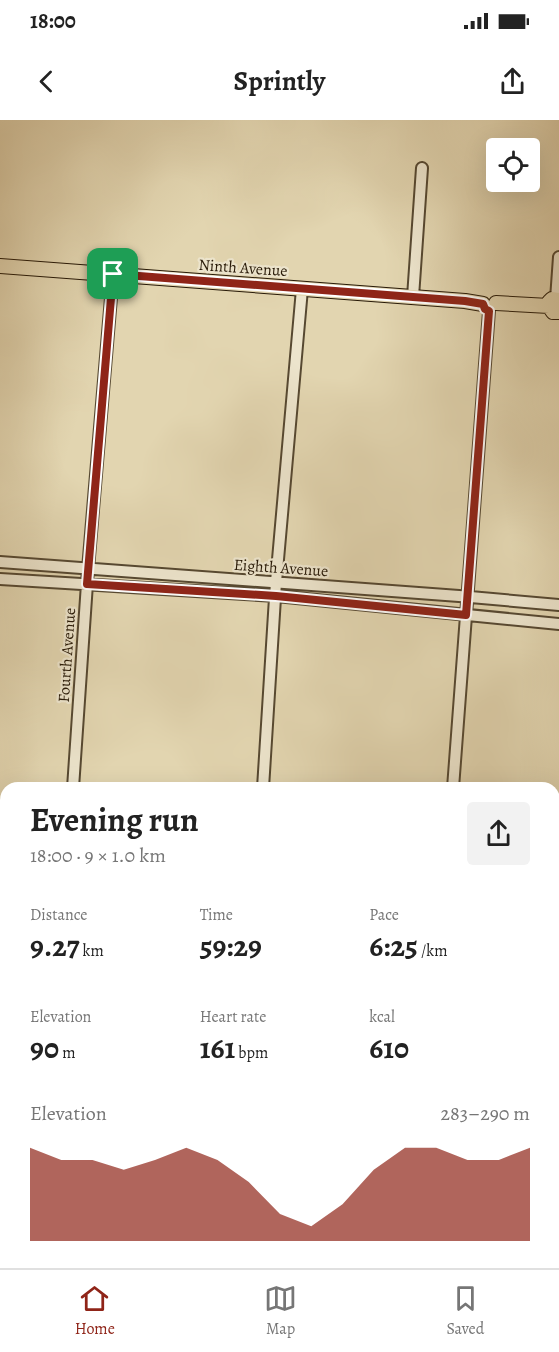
<!DOCTYPE html>
<html lang="en">
<head>
<meta charset="utf-8">
<style>
  body { margin:0; font-family:Alegreya,serif; background:#f2f2f2; color:#222; height:100vh; display:flex; flex-direction:column; font-size:22px; white-space:nowrap }
  * { box-sizing:border-box; margin:0 }
  p { font-size:20px; color:#767676 }
  .icon { flex:none; width:33px; height:33px; fill:none; stroke:currentColor; stroke-width:2; stroke-linecap:round; stroke-linejoin:round }
  .map { position:relative; flex:1; overflow:hidden }
  .details { position:absolute; left:0px; top:662px; width:560px; height:488px; display:flex; flex-direction:column; background:#fff; border-radius:18px 18px 0 0; box-shadow:0 6px 24px #0002 }
  .details>* { flex:none }
  .buttons { position:absolute; left:486px; top:18px; display:grid; gap:12px }
  .buttons a { display:grid; place-items:center; width:54px; height:54px; border-radius:6px; background:#fff; box-shadow:0 6px 24px #0002; font-size:30px }
  .pin { position:absolute; display:grid; place-items:center; width:51px; height:51px; color:#fff; margin:-26px; border-radius:12px; box-shadow:0 3px 9px #0006 }
  .round { display:grid; place-items:center; flex:none; width:63px; height:63px; border-radius:6px; background:#f2f2f2 }
  .summary { display:flex; align-items:center; justify-content:space-between; height:102px; padding:0 30px }
  h1 { font-size:33px; font-weight:700; line-height:45px }
  .stats { display:grid; grid-template-columns:repeat(3,1fr); gap:9px; height:102px; padding:6px 30px }
  .stats div { display:grid; align-content:center }
  .stats b { font-size:30px; font-weight:700 }
  .stats small { font-size:16px; font-weight:400 }
  .stats p { font-size:16px }
  .chart { height:168px; padding:12px 30px }
  .chart p { display:flex; justify-content:space-between }
  .chart svg { width:100%; height:108px; margin-top:6px; fill:#8f2418; opacity:.7 }
  .status { display:flex; justify-content:space-between; align-items:center; height:42px; padding:0 30px; background:#fff; direction:ltr }
  .status svg { height:16px; fill:currentColor }
  header { display:flex; justify-content:space-between; align-items:center; height:78px; padding:0 30px; background:#fff; font-size:27px; font-weight:700 }
  .tabs { display:flex; justify-content:space-around; align-items:center; height:84px; border-top:2px solid #e0e0e0; background:#fff; font-size:16px; color:#767676 }
  .tabs a { display:grid; justify-items:center; gap:3px }
  .tabs .selected { color:#8f2418 }
  .map>svg:first-child { display:block }
  .forest { fill:url(#forest-firs); stroke:#74674d; stroke-width:1.5 }
  .park { fill:url(#park-crowns); stroke:#74674d; stroke-width:1.5 }
  .garden { fill:#c2b593; stroke:#74674d; stroke-width:1.5 }
  .lines { fill:none; stroke-linecap:round; stroke-linejoin:round }
  .stream { stroke:#71634a; stroke-width:3 }
  .minor-casing { stroke:#564831; stroke-width:14 }
  .major-casing { stroke:#271907; stroke-width:16 }
  .path { stroke:#271907; stroke-width:1.5; stroke-dasharray:1.5 3; stroke-linecap:butt }
  .minor { stroke:#ece4cc; stroke-width:10 }
  .major { stroke:#e2d5b0; stroke-width:14 }
  .route-casing { stroke:#fff; stroke-width:12 }
  .route { stroke:#8f2418; stroke-width:8 }
  .labels { text-anchor:middle; dominant-baseline:central; stroke-width:4.5; stroke-linejoin:round; paint-order:stroke }
  .street-label { font-size:16px; fill:#271907; stroke:#ece4cc }
</style>
</head>
<body>
<div class="status"><b>18:00</b><svg viewBox="0 0 49 12"><path d="M0 12V9h3v3zM5 12V6h3v6zM10 12V3h3v9zM15 12V0h3v12zM26 1h20v11H26zM47 4h2v5h-2z"/></svg></div>
<header><svg class="icon" aria-label="back" viewBox="0 0 24 24"><path d="M15 5l-7 7 7 7"/></svg>Sprintly<svg class="icon" aria-label="share" viewBox="0 0 24 24"><path d="M12 15V3M7 8l5-5 5 5M5 13v7h14v-7"/></svg></header>
<div class="map">
<svg width="559" height="1148" viewBox="0 0 559 1148">
  <defs>
    <pattern id="forest-firs" width="22" height="20" patternUnits="userSpaceOnUse" patternTransform="scale(1.5)"><rect width="22" height="20" fill="#c2b593"/><path d="M5 1l3.5 6h-7zM16 11l3.5 6h-7z" fill="#a79b7d"/></pattern>
    <pattern id="park-crowns" width="20" height="18" patternUnits="userSpaceOnUse" patternTransform="scale(1.5)"><rect width="20" height="18" fill="#c2b593"/><path d="M2 6a3 3 0 1 1 6 0M12 15a3 3 0 1 1 6 0" fill="none" stroke="#a79b7d"/></pattern>
  </defs>
  <rect width="100%" height="100%" fill="#e2d5b0"/>
  <filter id="stains"><feTurbulence type="fractalNoise" baseFrequency=".00333" numOctaves="4"/><feColorMatrix values="0 0 0 0 .2 0 0 0 0 .09 0 0 0 0 .02 0 0 0 .5 -.17"/></filter>
  <radialGradient id="worn" r=".72"><stop offset=".6" stop-color="#630" stop-opacity="0"/><stop offset="1" stop-color="#630" stop-opacity=".3"/></radialGradient>
  <path class="forest" d="M263,1143H343V1148H267Z"/>
  <path class="park" d="M0,876L6,877V992H0Z
    M6,1016V1143H149L136,1148H0V1017Z
    M197,1143H244L248,1148H201Z"/>
  <path class="garden" d="M0,1083L6,1085V1143H62L61,1148H0Z"/>
  <g class="lines">
    <path class="stream" d="M554,1066L559,1064"/>
    <defs>
      <path id="minor" d="M413,177L422,48
        M556,179L559,137
        M0,442L459,476L559,485
        M0,459L276,476L559,504
        M73,668L88,449L113,154
        M263,668L276,462L302,169
        M453,668L489,191
        M0,755H6
        M554,797L559,798
        M415,1148V1143"/>
      <path id="major" d="M0,146L465,181L483,184
        M559,180L552,179L549,182V186L553,192H559
        M496,183L549,186"/>
    </defs>
    <use href="#minor" class="minor-casing"/>
    <use href="#major" class="major-casing"/>
    <path class="path" d="M0,914L6,909
      M0,939L6,937
      M0,974L6,976
      M0,1033L6,1032
      M212,1143L215,1148
      M145,1148L146,1143"/>
    <use href="#minor" class="minor"/>
    <use href="#major" class="major"/>
  </g>
  <g class="lines">
    <defs>
      <path id="route" d="M113,154L465,181L483,184L485,189L489,191L466,495L276,476L87,464Z"/>
    </defs>
    <use href="#route" class="route-casing"/>
    <use href="#route" class="route"/>
  </g>
  <g class="labels">
    <g class="street-label">
      <text transform="translate(243 148) rotate(4)">Ninth Avenue</text>
      <text transform="translate(281 448) rotate(4)">Eighth Avenue</text>
      <text transform="translate(67 535) rotate(-86)">Fourth Avenue</text>
    </g>
  </g>
  <rect width="100%" height="100%" filter="url(#stains)"/>
  <rect width="100%" height="100%" fill="url(#worn)"/>
</svg>
<div class="buttons">
<a><svg class="icon" aria-label="locate" viewBox="0 0 24 24"><circle cx="12" cy="12" r="6"/><path d="M12 2v4M12 18v4M2 12h4M18 12h4"/></svg></a>
</div>
<div class="pin" style="left:113px;top:154px;background:#1e9e55"><svg class="icon" aria-label="arrive" viewBox="0 0 24 24"><path d="M6 21V4h12l-3 4 3 4H6"/></svg></div>
<section class="details">
<div class="summary"><div><h1>Evening run</h1><p>18:00 · 9 × 1.0 km</p></div><a class="round"><svg class="icon" aria-label="share" viewBox="0 0 24 24"><path d="M12 15V3M7 8l5-5 5 5M5 13v7h14v-7"/></svg></a></div>
<div class="stats">
<div><p>Distance</p><b>9.27<small> km</small></b></div>
<div><p>Time</p><b>59:29</b></div>
<div><p>Pace</p><b>6:25<small> /km</small></b></div>
</div>
<div class="stats">
<div><p>Elevation</p><b>90<small> m</small></b></div>
<div><p>Heart rate</p><b>161<small> bpm</small></b></div>
<div><p>kcal</p><b>610</b></div>
</div>
<div class="chart"><p><span>Elevation</span>283–290 m</p>
<svg viewBox="0 0 160 44" preserveAspectRatio="none"><path d="M0 44V6L10 11L20 11L30 15L40 11L50 6L60 11L70 20L80 33L90 38L100 29L110 15L120 6L130 6L140 11L150 11L160 6V44z"/></svg>
</div>
</section>
</div>
<nav class="tabs">
<a class="selected"><svg class="icon" aria-label="home" viewBox="0 0 24 24"><path d="M3 11l9-7 9 7M6 9v11h12V9"/></svg>Home</a>
<a><svg class="icon" aria-label="map" viewBox="0 0 24 24"><path d="M3 6l6-2 6 2 6-2v14l-6 2-6-2-6 2zM9 4v14M15 6v14"/></svg>Map</a>
<a><svg class="icon" aria-label="saved" viewBox="0 0 24 24"><path d="M7 4h10v16l-5-4-5 4z"/></svg>Saved</a>
</nav>
</body>
</html>
